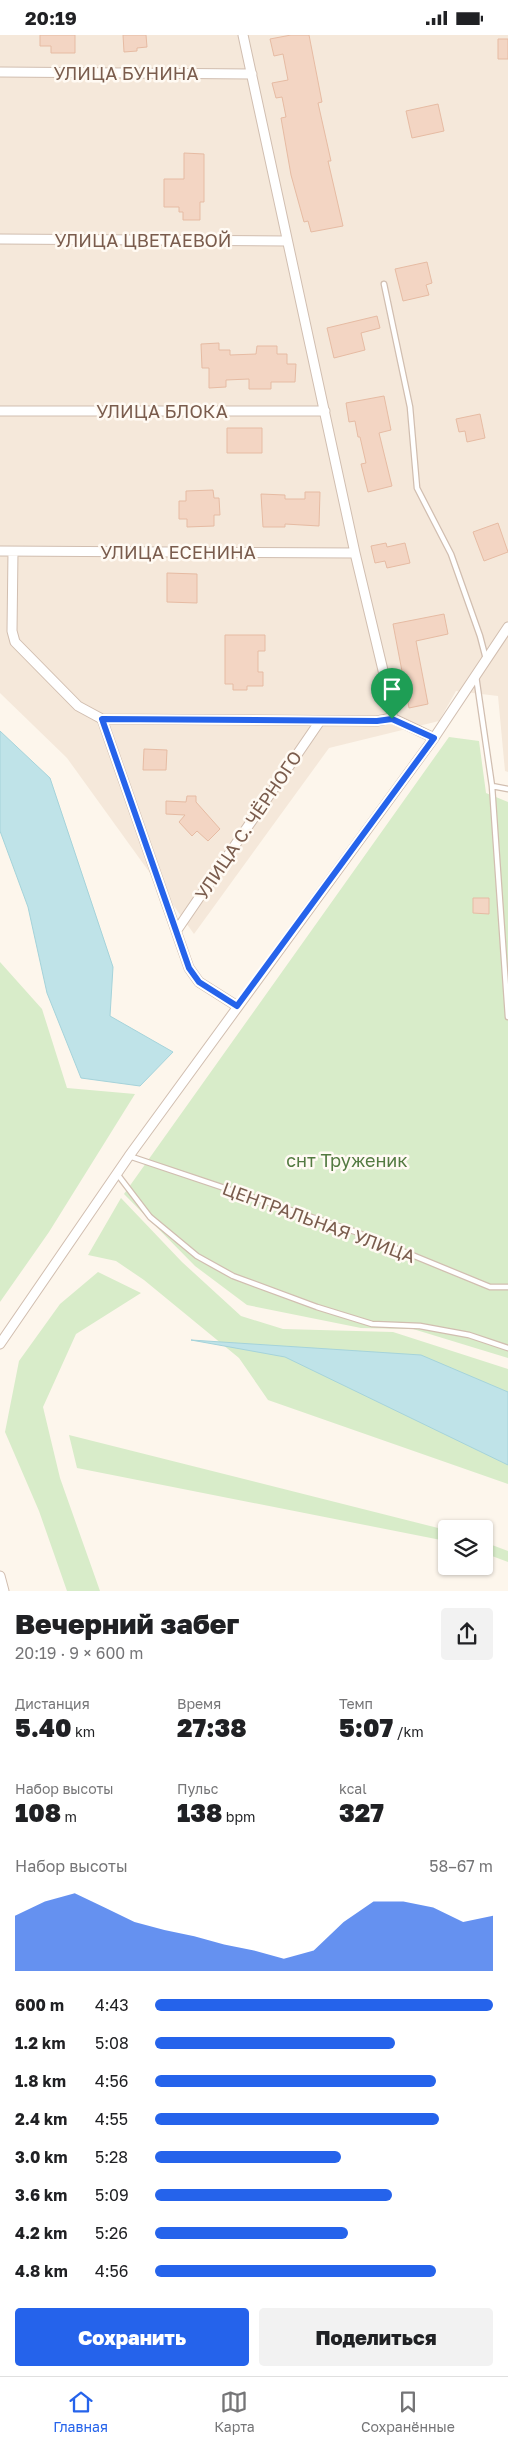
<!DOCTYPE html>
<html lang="ru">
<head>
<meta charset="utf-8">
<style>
  body { margin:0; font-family:"Golos Text",sans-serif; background:#f2f2f2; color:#202124; height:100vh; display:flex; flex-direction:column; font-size:19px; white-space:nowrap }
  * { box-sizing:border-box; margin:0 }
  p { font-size:16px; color:#757577 }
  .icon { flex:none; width:28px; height:28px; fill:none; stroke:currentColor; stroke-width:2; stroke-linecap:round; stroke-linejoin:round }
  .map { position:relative; height:1556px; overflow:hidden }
  .panel { display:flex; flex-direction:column; background:#fff; flex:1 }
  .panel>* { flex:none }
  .controls { position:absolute; left:438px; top:1485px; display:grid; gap:10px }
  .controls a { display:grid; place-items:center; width:55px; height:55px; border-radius:5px; background:#fff; box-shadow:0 1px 4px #0004; font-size:25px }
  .pin { position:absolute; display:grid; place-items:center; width:42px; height:42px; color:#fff; margin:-51px -21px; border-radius:50% 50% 50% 0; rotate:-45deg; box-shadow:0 0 5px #0007 }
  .pin .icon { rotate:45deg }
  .round { display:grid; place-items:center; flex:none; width:52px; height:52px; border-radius:5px; background:#f2f2f2 }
  .head { display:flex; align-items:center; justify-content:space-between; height:85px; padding:0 15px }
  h1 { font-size:28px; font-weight:800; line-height:38px }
  .figures { display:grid; grid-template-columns:repeat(3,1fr); gap:8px; height:85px; padding:5px 15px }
  .figures div { display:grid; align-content:center }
  .figures b { font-size:25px; font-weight:800 }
  .figures small { font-size:14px; font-weight:400 }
  .figures p { font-size:14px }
  .chart { height:140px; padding:10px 15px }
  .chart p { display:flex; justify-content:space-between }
  .chart svg { width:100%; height:90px; margin-top:5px; fill:#2563eb; opacity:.7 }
  .primary-button { display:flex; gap:10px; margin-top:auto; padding:10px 15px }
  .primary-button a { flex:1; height:58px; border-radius:5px; background:#2563eb; color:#fff; font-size:20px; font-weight:800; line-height:58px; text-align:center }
  .primary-button a+a { background:#f2f2f2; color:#202124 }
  ul { padding:0 15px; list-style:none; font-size:16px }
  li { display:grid; grid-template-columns:80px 60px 1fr; align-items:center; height:38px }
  li i { height:12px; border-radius:6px; background:#2563eb }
  .status { display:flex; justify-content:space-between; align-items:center; height:35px; padding:0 25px; background:#fff; direction:ltr }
  .status svg { height:14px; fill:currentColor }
  .tab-bar { display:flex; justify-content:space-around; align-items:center; height:70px; border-top:1px solid #e0e0e0; background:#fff; font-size:14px; color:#757577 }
  .tab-bar a { display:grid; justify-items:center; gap:2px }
  .tab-bar .on { color:#2563eb }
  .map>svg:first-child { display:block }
  .residential { fill:#f5e8da }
  .green { fill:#d8ecc9 }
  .water { fill:#bfe3e8; stroke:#a5d3da }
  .building { fill:#f3d5c3; stroke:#e6bba3 }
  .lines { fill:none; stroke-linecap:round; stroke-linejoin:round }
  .service-casing { stroke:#d1beb0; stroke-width:7 }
  .minor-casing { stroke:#d1beb0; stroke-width:11 }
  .service { stroke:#fff; stroke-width:4.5 }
  .minor { stroke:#fff; stroke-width:9 }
  .route-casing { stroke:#fff; stroke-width:10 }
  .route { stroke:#2563eb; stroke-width:6 }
  .labels { text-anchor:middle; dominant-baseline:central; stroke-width:5; stroke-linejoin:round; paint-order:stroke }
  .street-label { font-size:18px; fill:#7a5c4d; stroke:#fffaf3 }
  .park-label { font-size:18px; fill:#537a41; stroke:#fffaf3 }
</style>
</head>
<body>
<div class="status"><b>20:19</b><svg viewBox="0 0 49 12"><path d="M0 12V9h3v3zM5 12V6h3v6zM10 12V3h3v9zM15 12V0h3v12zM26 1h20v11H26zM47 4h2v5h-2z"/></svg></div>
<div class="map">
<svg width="508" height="1556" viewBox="0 0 508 1556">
  <rect width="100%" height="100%" fill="#fdf6ec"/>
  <path class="residential" d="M0,0H508V737L505,736L498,661L456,656L439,686L329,713L194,899L67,723L0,658Z"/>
  <path class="green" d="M449,702L479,706L486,758L508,767V1323L413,1294L361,1293L247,1270L195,1231L124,1159Z
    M0,927L42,974L67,1053L135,1059L49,1197L0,1267Z
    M121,1163L182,1227L241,1281L283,1294L393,1297L508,1334V1449L268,1365L239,1323L144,1245L116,1226L88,1220Z
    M98,1237L141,1258L76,1299L43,1372L60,1443L100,1556H67L39,1476L5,1397L19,1326L60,1269Z
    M69,1400L446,1495V1506L77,1433Z
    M484,1507L508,1516V1527L484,1518Z"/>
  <path class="water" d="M0,696L50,743L113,932L110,981L173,1017L140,1051L81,1043L47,958L28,872L0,796Z
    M191,1305L421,1320L508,1357V1430L285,1322Z"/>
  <path class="building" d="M40,0H75V18H51V11H40Z
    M123,0H146L147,12L137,13V16L124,17Z
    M291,0H309L322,67L318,68L331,126H328L343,191L311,197L308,186L304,187L291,140L281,83L286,82L282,62L276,63L272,48L288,45L283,19L274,21L270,4Z
    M498,4H508V24H498Z
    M438,69L444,96L412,103L406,76Z
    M184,118L204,119V167H200V185H183V177H179V172H164V144H184Z
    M427,227L432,248L426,250L429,260L403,266L395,234Z
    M377,281L380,293L361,298L365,315L334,323L327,293Z
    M219,308V315H230V320L256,319L257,311H277V319H287V329H296L295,347H271V354H249V344L226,345V352L209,353V333H202L201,309Z
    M384,361L391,395L379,398L392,451L368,457L361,429L366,428L360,402H358L355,386L349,387L346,368Z
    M480,379L485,403L467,407L465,396L459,397L456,384Z
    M227,393H262V418H227Z
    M213,455L214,463H219L220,480H214V491L187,492V484H179V466H186V456Z
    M305,457H320L319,491L285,489V492H263L261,459L285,460V464H305Z
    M498,488L508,517L484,526L473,497Z
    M386,508L387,512L405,508L410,528L387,533L385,526L375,528L371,511Z
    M167,538L197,539V568L167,567Z
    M444,579L448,599L416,606L428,669L409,673L393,589Z
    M225,600H265V616H258V637H263V651H247V655H233V649H225Z
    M144,714L167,715L166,735H143Z
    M187,761H196V767L220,794L208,806L197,796L192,801L179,787L185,780L166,779V766L186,767Z
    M473,863H489V879L473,878Z"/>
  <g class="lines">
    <defs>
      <path id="service" d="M384,249L410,372L417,453L451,519L480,601L486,624
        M476,641L492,751L508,982
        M492,751L508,754
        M129,1121L356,1197L490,1252H508
        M118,1140L150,1182L197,1221L233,1241L317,1272L372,1289L420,1291L469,1300L508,1313"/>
      <path id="minor" d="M243,0L355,518L392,673V683
        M0,37L252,39
        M0,204L287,206
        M0,376H325
        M0,516L355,518
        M13,517L12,596L15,607L78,671L102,684L377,686L392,683
        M392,683L434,703
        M102,684L189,933L199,947L237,971
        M177,895L320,686
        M0,1309L129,1121L434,703L508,592
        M0,1541L4,1556"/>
    </defs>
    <use href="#service" class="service-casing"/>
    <use href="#minor" class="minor-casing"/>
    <use href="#service" class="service"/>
    <use href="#minor" class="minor"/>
  </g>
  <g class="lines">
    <defs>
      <path id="route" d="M102,684L377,686L392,684L434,703L237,971L199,947L189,933Z"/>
    </defs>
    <use href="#route" class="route-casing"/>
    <use href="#route" class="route"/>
  </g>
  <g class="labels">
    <g class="street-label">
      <text x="126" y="38">УЛИЦА БУНИНА</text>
      <text x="143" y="205">УЛИЦА ЦВЕТАЕВОЙ</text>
      <text x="162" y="376">УЛИЦА БЛОКА</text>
      <text x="178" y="517">УЛИЦА ЕСЕНИНА</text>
      <text transform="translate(248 790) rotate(-56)">УЛИЦА С. ЧЁРНОГО</text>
      <text transform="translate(319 1187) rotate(20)">ЦЕНТРАЛЬНАЯ УЛИЦА</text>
    </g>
    <g class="park-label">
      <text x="347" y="1125">снт Труженик</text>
    </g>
  </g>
</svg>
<div class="controls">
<a><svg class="icon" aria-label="layers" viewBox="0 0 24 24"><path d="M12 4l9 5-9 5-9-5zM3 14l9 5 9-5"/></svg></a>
</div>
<div class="pin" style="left:392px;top:684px;background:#1e9e55"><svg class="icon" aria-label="arrive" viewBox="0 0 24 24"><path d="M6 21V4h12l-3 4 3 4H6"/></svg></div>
</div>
<section class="panel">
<div class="head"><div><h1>Вечерний забег</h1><p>20:19 · 9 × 600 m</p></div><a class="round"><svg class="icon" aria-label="share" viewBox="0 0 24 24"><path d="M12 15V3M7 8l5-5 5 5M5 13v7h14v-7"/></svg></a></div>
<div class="figures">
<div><p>Дистанция</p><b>5.40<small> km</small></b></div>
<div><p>Время</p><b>27:38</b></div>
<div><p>Темп</p><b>5:07<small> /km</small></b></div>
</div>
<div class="figures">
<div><p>Набор высоты</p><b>108<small> m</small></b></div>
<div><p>Пульс</p><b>138<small> bpm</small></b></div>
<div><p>kcal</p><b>327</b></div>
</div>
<div class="chart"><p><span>Набор высоты</span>58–67 m</p>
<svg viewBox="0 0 160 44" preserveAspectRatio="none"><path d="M0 44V17L10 10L20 6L30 13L40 20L50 24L60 27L70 31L80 34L90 38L100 34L110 20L120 10L130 10L140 13L150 20L160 17V44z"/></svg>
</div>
<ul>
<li><b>600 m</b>4:43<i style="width:100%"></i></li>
<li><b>1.2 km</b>5:08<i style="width:71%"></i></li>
<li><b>1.8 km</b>4:56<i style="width:83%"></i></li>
<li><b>2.4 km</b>4:55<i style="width:84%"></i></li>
<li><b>3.0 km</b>5:28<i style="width:55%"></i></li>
<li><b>3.6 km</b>5:09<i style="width:70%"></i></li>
<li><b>4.2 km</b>5:26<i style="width:57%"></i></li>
<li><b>4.8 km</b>4:56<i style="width:83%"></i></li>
</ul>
<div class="primary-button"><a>Сохранить</a><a>Поделиться</a></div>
</section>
<nav class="tab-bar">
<a class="on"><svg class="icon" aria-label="home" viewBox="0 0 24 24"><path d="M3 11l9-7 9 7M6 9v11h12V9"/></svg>Главная</a>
<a><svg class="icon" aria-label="map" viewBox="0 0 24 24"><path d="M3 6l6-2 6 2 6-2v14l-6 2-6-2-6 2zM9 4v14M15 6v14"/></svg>Карта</a>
<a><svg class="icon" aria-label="saved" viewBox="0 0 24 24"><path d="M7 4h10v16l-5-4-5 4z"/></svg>Сохранённые</a>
</nav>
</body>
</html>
